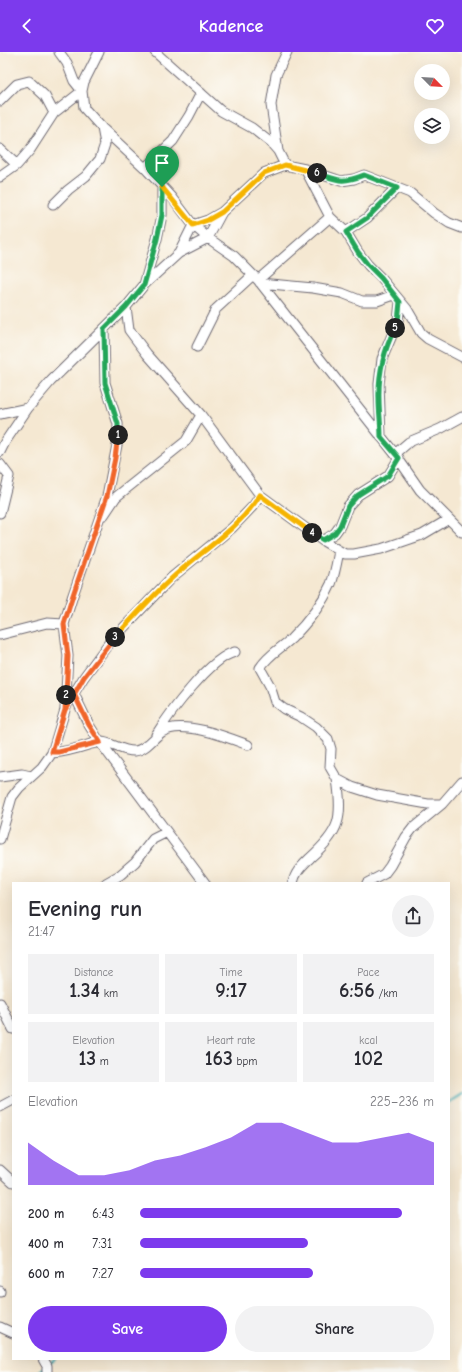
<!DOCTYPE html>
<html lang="en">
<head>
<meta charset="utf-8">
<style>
  body { margin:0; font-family:"Comic Neue",sans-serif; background:#f2f2f3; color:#2b2b33; height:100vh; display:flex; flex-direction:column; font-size:15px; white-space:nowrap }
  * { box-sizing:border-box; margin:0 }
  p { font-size:13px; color:#7c7c81 }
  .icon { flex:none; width:22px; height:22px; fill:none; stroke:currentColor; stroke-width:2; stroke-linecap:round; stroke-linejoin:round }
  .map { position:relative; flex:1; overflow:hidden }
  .drawer { position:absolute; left:12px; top:830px; width:438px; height:478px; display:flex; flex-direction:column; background:#fff; border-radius:0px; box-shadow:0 4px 16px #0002 }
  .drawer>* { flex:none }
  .needle { width:26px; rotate:114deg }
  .buttons { position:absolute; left:414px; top:12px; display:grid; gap:8px }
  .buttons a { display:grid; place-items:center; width:36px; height:36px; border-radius:50%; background:#fff; box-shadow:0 4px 16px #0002; font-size:20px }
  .pin { position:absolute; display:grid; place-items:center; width:34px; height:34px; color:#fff; margin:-41px -17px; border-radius:50% 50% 50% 0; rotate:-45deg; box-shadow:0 0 4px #0007 }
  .pin .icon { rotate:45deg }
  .km { position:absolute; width:20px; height:20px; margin:-10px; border-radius:50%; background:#222; color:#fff; font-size:11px; line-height:20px; text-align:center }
  .round { display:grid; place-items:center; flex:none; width:42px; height:42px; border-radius:21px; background:#f2f2f3 }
  .overview { display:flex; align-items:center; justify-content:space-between; height:68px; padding:0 16px }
  h1 { font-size:22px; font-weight:700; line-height:30px }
  .metrics { display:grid; grid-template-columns:repeat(3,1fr); gap:6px; height:68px; padding:4px 16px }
  .metrics div { display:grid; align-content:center; border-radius:0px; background:#f2f2f3; text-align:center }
  .metrics b { font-size:20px; font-weight:700 }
  .metrics small { font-size:11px; font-weight:400 }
  .metrics p { font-size:11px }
  .chart { height:112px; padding:8px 16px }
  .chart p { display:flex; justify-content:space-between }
  .chart svg { width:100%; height:72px; margin-top:4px; fill:#7c3aed; opacity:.7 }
  .primary-button { display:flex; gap:8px; margin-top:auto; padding:8px 16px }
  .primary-button a { flex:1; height:46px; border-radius:24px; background:#7c3aed; color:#fff; font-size:16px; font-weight:700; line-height:46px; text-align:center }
  .primary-button a+a { background:#f2f2f3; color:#2b2b33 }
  ul { padding:0 16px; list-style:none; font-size:13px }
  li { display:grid; grid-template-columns:64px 48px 1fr; align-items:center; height:30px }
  li i { height:10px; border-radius:5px; background:#7c3aed }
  header { display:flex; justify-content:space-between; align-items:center; height:52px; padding:0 16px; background:#7c3aed; color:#fff; font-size:18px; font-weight:700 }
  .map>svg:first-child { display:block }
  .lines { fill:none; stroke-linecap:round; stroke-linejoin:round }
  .stream { stroke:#3eafb8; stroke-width:2.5 }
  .minor-casing { stroke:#6c6770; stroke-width:11 }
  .minor { stroke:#fff; stroke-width:9 }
  .split-1-casing { stroke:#fff; stroke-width:8 }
  .split-2-casing { stroke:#fff; stroke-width:8 }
  .split-3-casing { stroke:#fff; stroke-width:8 }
  .split-4-casing { stroke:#fff; stroke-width:8 }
  .split-5-casing { stroke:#fff; stroke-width:8 }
  .split-6-casing { stroke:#fff; stroke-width:8 }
  .split-7-casing { stroke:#fff; stroke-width:8 }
  .split-1 { stroke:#22a559; stroke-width:5 }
  .split-2 { stroke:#f0652b; stroke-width:5 }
  .split-3 { stroke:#f0652b; stroke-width:5 }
  .split-4 { stroke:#f5b400; stroke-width:5 }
  .split-5 { stroke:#22a559; stroke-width:5 }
  .split-6 { stroke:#22a559; stroke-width:5 }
  .split-7 { stroke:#f5b400; stroke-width:5 }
</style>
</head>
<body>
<header><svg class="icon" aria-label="back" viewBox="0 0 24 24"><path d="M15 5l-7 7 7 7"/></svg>Kadence<svg class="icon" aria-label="heart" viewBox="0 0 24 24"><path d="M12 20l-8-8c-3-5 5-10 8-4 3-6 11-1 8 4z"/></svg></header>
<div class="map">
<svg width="462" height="1320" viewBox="0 0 462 1320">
  <rect width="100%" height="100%" fill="#fdfcf7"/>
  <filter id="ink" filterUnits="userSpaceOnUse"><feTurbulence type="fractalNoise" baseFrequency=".025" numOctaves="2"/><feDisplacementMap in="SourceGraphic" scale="8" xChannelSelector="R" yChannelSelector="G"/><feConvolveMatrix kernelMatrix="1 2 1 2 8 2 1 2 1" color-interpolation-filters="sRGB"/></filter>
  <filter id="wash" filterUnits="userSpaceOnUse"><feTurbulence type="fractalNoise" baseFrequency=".012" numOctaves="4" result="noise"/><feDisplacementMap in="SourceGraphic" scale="16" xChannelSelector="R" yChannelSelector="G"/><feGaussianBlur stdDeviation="0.9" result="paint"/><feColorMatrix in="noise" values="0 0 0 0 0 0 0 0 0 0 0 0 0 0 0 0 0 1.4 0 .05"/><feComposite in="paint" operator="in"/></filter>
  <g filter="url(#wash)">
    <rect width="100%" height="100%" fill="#f5e8d2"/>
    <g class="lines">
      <path class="stream" d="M449,1050L462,1042
        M49,1312L55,1307
        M39,1320L45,1315"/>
    </g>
  </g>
  <g filter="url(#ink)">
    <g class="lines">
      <defs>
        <path id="minor" d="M59,0L67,11L74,29L82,39L84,56L102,76L145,116L172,145L193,173L208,186L234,204L258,228L395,402
          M155,0L221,59L252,76L271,91L278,99L285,113
          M0,49L17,32L29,29L45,44L54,61
          M0,97L17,113
          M278,99L271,53L276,23L287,0
          M145,116L173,89L189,64L201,41
          M305,117L330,165L346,180L358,200L368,213L381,226L407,257L421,281L428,287L462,305
          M0,125L17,113L30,98L54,61L82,39L84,30L99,0
          M53,153L68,138L86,124L100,107L105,92L102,76
          M346,180L367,166L397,136
          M179,201L208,186L222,160
          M258,228L330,165
          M260,231L313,236L342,241L362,249H377L394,243
          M144,233L157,187L162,163V135
          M126,255L129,278L147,302L201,363L260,443L323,489L345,502H354L381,497L422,483L449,467
          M197,295L216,257L253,223
          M0,362L28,356
          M462,365L440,377L409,390L395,402L420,438L462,480
          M381,385L379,332L382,307L398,269L400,250
          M0,400L5,390L28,356L51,329L126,255L144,233L179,201L193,173L208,168L222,160L264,121L285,113L305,117L341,129L354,127L364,123L410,141L434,161L449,171L462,176
          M0,412L9,424L0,461
          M104,463L116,445L186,389L201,363
          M323,489L335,481L340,474L348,454L358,443L388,424L399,406
          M339,499C337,509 335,522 331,532C322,552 307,571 291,587C280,597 268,603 260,616L270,634L275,650L284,657L301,665L316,675L328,687L331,697L330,715L337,727L352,735L377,743L428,752H442
          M0,583L47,571L64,572
          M74,642L89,673L99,689L205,831
          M65,656L84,625L109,591L171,526L232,476L254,453L260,443
          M156,683C169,662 211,605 235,600
          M52,701C65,700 79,696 91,692C93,692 97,690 100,690C109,689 123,700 135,699C146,698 154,685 162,680C181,667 227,685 248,693
          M0,725L22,722L31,724
          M0,787L12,745L19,736L42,715L52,701L65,658L68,604L64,572L73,543L107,444L118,388V372L105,331L104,277
          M106,831L120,823L135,810L153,787L167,780
          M293,831C295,820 302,814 310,806C340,779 343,767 337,727
          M367,831L384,822L390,814L406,785L413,776L442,752L462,729
          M0,951L13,977
          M0,1055L13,1048
          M0,1118L13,1130
          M0,1239V1240
          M0,1275L13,1281
          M43,1307L47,1314V1320"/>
      </defs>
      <use href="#minor" class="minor-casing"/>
      <use href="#minor" class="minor"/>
    </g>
  </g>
  <g class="lines" filter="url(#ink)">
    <defs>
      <path id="split-1" d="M118,383V372L105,331L104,277L126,255L144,233L157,187L162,163V135"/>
      <path id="split-2" d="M66,643L68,604L64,572L73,543L107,444L115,406L118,383"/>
      <path id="split-3" d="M66,643L65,658L74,642L89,673L100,690L59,700H52L65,658L84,625L115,585"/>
      <path id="split-4" d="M115,585C134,565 152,544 172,526C201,499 239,477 260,443L312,481"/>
      <path id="split-5" d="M312,481L323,488L335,481L340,474L348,454L358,443L388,424L399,406L381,385C381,372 379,360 379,348C378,322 383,300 395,276"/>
      <path id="split-6" d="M317,121C338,128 341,132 364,123L397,136L367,166L346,180L358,200L368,213L381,226L400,250L398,269L395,276"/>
      <path id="split-7" d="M162,135L193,173L208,168L222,160L264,121L285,113L317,121"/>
    </defs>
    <use href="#split-1" class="split-1-casing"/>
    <use href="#split-2" class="split-2-casing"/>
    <use href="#split-3" class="split-3-casing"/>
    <use href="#split-4" class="split-4-casing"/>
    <use href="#split-5" class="split-5-casing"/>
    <use href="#split-6" class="split-6-casing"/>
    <use href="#split-7" class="split-7-casing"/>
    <use href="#split-1" class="split-1"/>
    <use href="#split-2" class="split-2"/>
    <use href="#split-3" class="split-3"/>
    <use href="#split-4" class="split-4"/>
    <use href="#split-5" class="split-5"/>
    <use href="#split-6" class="split-6"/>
    <use href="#split-7" class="split-7"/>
  </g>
</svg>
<div class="buttons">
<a><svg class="needle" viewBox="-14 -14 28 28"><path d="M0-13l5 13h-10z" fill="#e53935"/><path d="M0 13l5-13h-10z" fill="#7c7c81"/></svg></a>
<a><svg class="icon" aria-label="layers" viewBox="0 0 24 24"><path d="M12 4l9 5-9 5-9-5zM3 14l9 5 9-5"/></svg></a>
</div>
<div class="pin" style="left:162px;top:135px;background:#1e9e55"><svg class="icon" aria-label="arrive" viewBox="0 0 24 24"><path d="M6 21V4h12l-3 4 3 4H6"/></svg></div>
<b class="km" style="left:118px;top:383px">1</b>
<b class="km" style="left:66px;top:643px">2</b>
<b class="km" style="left:115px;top:585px">3</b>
<b class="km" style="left:312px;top:481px">4</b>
<b class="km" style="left:395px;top:276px">5</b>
<b class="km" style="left:317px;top:121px">6</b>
<section class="drawer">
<div class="overview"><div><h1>Evening run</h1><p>21:47</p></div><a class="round"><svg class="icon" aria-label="share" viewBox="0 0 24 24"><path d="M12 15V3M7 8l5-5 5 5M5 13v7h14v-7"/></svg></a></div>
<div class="metrics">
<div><p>Distance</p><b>1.34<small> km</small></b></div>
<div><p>Time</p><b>9:17</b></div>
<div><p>Pace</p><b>6:56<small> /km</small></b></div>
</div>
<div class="metrics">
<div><p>Elevation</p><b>13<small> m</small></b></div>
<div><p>Heart rate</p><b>163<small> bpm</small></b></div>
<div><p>kcal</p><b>102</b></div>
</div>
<div class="chart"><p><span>Elevation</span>225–236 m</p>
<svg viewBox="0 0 160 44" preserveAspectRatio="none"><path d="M0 44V18L10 29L20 38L30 38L40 35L50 29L60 26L70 21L80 15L90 6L100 6L110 12L120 18L130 18L140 15L150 12L160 18V44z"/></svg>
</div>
<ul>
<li><b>200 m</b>6:43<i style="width:89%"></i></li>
<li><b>400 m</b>7:31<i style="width:57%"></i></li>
<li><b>600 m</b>7:27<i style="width:59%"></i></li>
</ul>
<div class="primary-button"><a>Save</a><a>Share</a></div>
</section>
</div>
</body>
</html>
